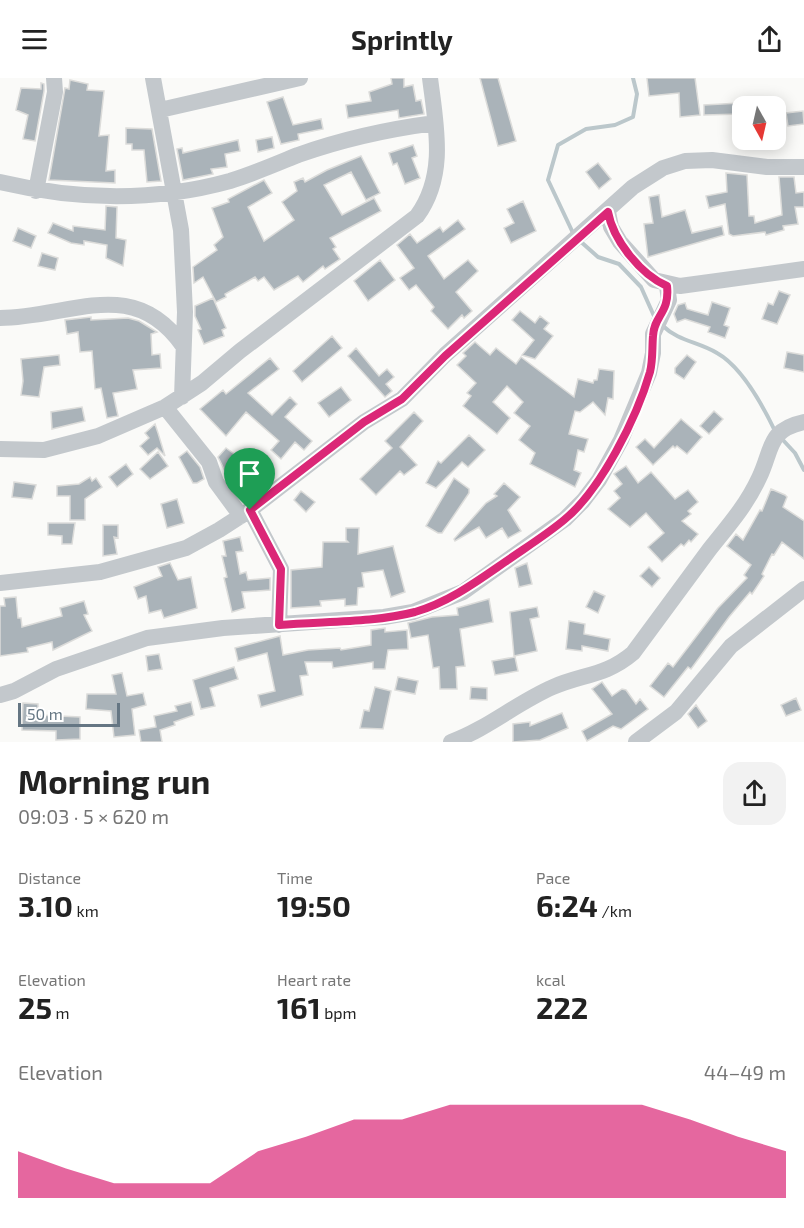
<!DOCTYPE html>
<html lang="en">
<head>
<meta charset="utf-8">
<style>
  body { margin:0; font-family:"Exo 2",sans-serif; background:#f2f2f2; color:#222; height:100vh; display:flex; flex-direction:column; font-size:22px; white-space:nowrap }
  * { box-sizing:border-box; margin:0 }
  p { font-size:20px; color:#767676 }
  .icon { flex:none; width:33px; height:33px; fill:none; stroke:currentColor; stroke-width:2; stroke-linecap:round; stroke-linejoin:round }
  .map { position:relative; height:664px; overflow:hidden }
  .drawer { display:flex; flex-direction:column; background:#fff; flex:1 }
  .drawer>* { flex:none }
  .needle { width:39px; rotate:172deg }
  .fabs { position:absolute; left:732px; top:18px; display:grid; gap:12px }
  .fabs a { display:grid; place-items:center; width:54px; height:54px; border-radius:12px; background:#fff; box-shadow:0 3px 15px #0003; font-size:30px }
  .scale { position:absolute; left:18px; bottom:15px; width:102px; box-sizing:border-box; padding-left:6px; border:3px solid #657683; border-top:0; font-size:16px; line-height:21px; white-space:nowrap; color:#657683; -webkit-text-stroke:4px #fff; paint-order:stroke }
  .pin { position:absolute; display:grid; place-items:center; width:51px; height:51px; color:#fff; margin:-62px -26px; border-radius:50% 50% 50% 0; rotate:-45deg; box-shadow:0 0 6px #0007 }
  .pin .icon { rotate:45deg }
  .round { display:grid; place-items:center; flex:none; width:63px; height:63px; border-radius:18px; background:#f2f2f2 }
  .headline { display:flex; align-items:center; justify-content:space-between; height:102px; padding:0 18px }
  h1 { font-size:33px; font-weight:700; line-height:45px }
  .figures { display:grid; grid-template-columns:repeat(3,1fr); gap:9px; height:102px; padding:6px 18px }
  .figures div { display:grid; align-content:center }
  .figures b { font-size:30px; font-weight:700 }
  .figures small { font-size:16px; font-weight:400 }
  .figures p { font-size:16px }
  .chart { height:168px; padding:12px 18px }
  .chart p { display:flex; justify-content:space-between }
  .chart svg { width:100%; height:108px; margin-top:6px; fill:#db2777; opacity:.7 }
  header { display:flex; justify-content:space-between; align-items:center; height:78px; padding:0 18px; background:#fff; font-size:27px; font-weight:700 }
  .map>svg:first-child { display:block }
  .lines { fill:none; stroke-linecap:round; stroke-linejoin:round }
  .stream { stroke:#bbc7cb; stroke-width:4 }
  .building { fill:#aab3b9; stroke:#dcdcda; stroke-width:1.5 }
  .minor { stroke:#c3c8cc; stroke-width:16 }
  .route-casing { stroke:#fff; stroke-width:12 }
  .route { stroke:#db2777; stroke-width:8 }
</style>
</head>
<body>
<header><svg class="icon" aria-label="menu" viewBox="0 0 24 24"><path d="M4 6h16M4 12h16M4 18h16"/></svg>Sprintly<svg class="icon" aria-label="share" viewBox="0 0 24 24"><path d="M12 15V3M7 8l5-5 5 5M5 13v7h14v-7"/></svg></header>
<div class="map">
<svg width="804" height="664" viewBox="0 0 804 664">
  <rect width="100%" height="100%" fill="#fafaf8"/>
  <g class="lines">
    <path class="stream" d="M573,155L548,102L558,67L586,51L615,47L633,39L637,16L633,0
      M580,163L598,179L619,186L641,209L654,238
      M663,248C678,263 699,264 717,275C742,289 763,328 775,353
      M782,361L795,375L804,392"/>
  </g>
  <path class="building" d="M391,0H404V9L413,7L416,23L421,22L424,36L399,40L398,32L348,40L346,27L371,23L369,14L392,6Z
    M480,0H498L516,63L498,68Z
    M647,0H695L700,37L680,39L679,15L649,18Z
    M70,2L88,6L87,12L104,13L99,58L109,57L106,93L115,92V105L49,102L65,10L69,11Z
    M41,5L44,6V13L35,63L23,61L28,37L16,32L21,10L41,11Z
    M283,19L293,47L321,41L323,51L298,56L299,62L281,66L267,24Z
    M740,25L742,36L704,37V27Z
    M803,33L804,46L788,48L786,35Z
    M126,50L152,51L161,103L147,104L144,72H132V66H126Z
    M272,59L274,70L258,74L256,62Z
    M238,62L240,73L225,76L227,89L211,91L213,96L183,102L177,71L182,70L183,75Z
    M413,67L417,78L412,80L420,100L405,106L397,85L393,87L389,75Z
    M361,78L380,115L366,122L351,94L324,107L342,137L374,120L381,133L330,160L336,169L333,171L340,181L325,191L323,188L303,204L298,198L274,212L264,199L258,203L255,199L225,216L226,219L216,224L203,199L194,205L193,189L217,172L214,167L223,159L212,130L229,124L228,121L264,102L272,115L248,129L264,163L294,142L282,124L297,113L294,104L303,100L305,104L327,92Z
    M598,85L611,101L599,111L586,94Z
    M726,95L747,97L749,138H754L755,145L782,137L779,99H794L796,115L804,114V129H795L798,146L783,148L784,152L766,157L765,154L733,158L729,156L725,126L709,130L706,118L727,114Z
    M659,117L662,139L685,132L692,155L722,148L724,157L648,179L644,146L653,145L649,119Z
    M523,123L536,153L511,165L504,150L514,145L507,131Z
    M106,128L117,129L116,160L126,162L123,188L106,180L107,167L84,163V167L71,165L48,155L53,145L73,153V148L105,152Z
    M458,142L465,151L428,178L444,201L468,182L478,193L456,214L472,233L464,240L462,237L448,251L431,233L434,229L416,207L409,212L400,200L414,190L397,167L410,156L417,165L440,149L443,154Z
    M18,150L36,158L31,170L13,163Z
    M42,175L58,180L55,192L38,188Z
    M380,182L395,202L368,223L354,203Z
    M779,213L790,217L777,246L762,241L768,225L773,227Z
    M213,220L226,250L222,252L224,258L204,266L198,252L201,251L195,238V228Z
    M712,224L730,230L724,247L729,249L725,260L708,254L710,249L685,241L677,244L674,236L678,227L685,225L687,231L708,237Z
    M520,233L535,245L540,238L549,245L544,251L553,258L535,281L522,277L534,262L512,242Z
    M91,239V242L128,240L139,243L157,254L151,256L152,277L160,276L161,290L133,292L137,311L113,315L118,338L107,340L101,310L95,311L92,273L80,274L78,254L67,256L65,242Z
    M332,258L342,270L302,304L293,293Z
    M475,264L490,277L496,270L516,286L521,279L574,319L578,301L593,305L594,302H597L599,291L614,293L613,321L608,320L605,337L593,324L580,334L575,333L569,356L588,361L584,374L578,372L574,392L581,395L575,409L530,386L535,375L519,362L530,348L514,335L523,324L507,308L493,324L510,340L497,356L463,328L471,318L467,315L476,305L457,287L466,278L463,275Z
    M356,270L379,298L387,291L394,299L386,306L392,313L385,319L348,278Z
    M787,274L804,277V294L784,290Z
    M59,277L60,287L44,289L39,319L21,317L23,303L21,281Z
    M687,277L696,284L684,301L675,295V290Z
    M270,280L279,291L248,315L272,337L290,319L297,326L285,339L312,363L304,372L295,364L281,381L271,372L279,363L246,334L226,358L200,331L223,312L226,316Z
    M341,309L351,322L329,339L318,325Z
    M82,329L85,343L52,351L51,334Z
    M714,333L723,341L709,356L700,348Z
    M414,334L423,343L400,369L417,387L404,397L400,393L376,417L360,401L392,370L385,363Z
    M681,341L702,359L687,376L677,368L675,370L673,368L653,387L636,369L645,361L654,370Z
    M155,346L158,355L165,378L157,370L148,377L140,368L149,360L145,355Z
    M469,357L485,372L468,389L462,384L436,410L426,405L438,383L441,385Z
    M226,370L237,378L225,393L218,379Z
    M187,373L200,389L204,401L197,405H193L179,379Z
    M158,374L168,388L150,401L140,391Z
    M126,386L133,396L117,409L109,399Z
    M626,388L638,405L651,394L675,421L688,412L698,424L688,433L691,436L682,443L698,456L691,464L689,462L684,468L681,466L662,484L648,469L664,455L646,435L630,449L608,431L620,420L614,413L622,406L614,396Z
    M90,399L92,403L96,400L102,409L85,421V442H70V418H57V408L79,406Z
    M454,400L469,411V415L442,455H438L426,448Z
    M14,404L36,407L32,421L12,419Z
    M504,405L520,419L508,432L521,453L508,460L502,450L486,460L479,449L455,463L454,461L486,425L497,418L494,416Z
    M771,411L785,417L787,419L783,429L804,443V481L782,464L774,477L772,476L762,496L764,498L752,516L750,514L729,539L691,591L688,589L664,619L650,608L668,585L673,589L718,530L747,500L744,497L751,487L727,468L736,456L743,462L760,432L762,433Z
    M301,413L315,424L306,434L294,422Z
    M177,421L184,445L167,450L161,426Z
    M48,445H75L72,466H62V458L48,457Z
    M103,447H118V460L114,459L117,476L103,478Z
    M346,450H359L358,476L393,468L405,514L391,519L383,492L362,495L364,509L358,510L357,527L345,528V521L320,523L321,528L291,530V492L322,489L323,464H348L346,462Z
    M240,459L243,473L236,474L240,496L246,494L248,502L270,500V512L242,514L245,530L232,534L224,500L227,499L222,478H226L223,463Z
    M170,485L178,502L191,499L197,530L164,540L161,532L149,535L146,518L138,521L134,509L162,498L158,489Z
    M527,485L532,506L519,509L515,490Z
    M649,489L660,500L652,509L640,498Z
    M594,513L605,518L598,535L586,529Z
    M16,519L18,540H21L22,549L62,538L60,530L84,523L88,536L84,537L92,553L53,572L52,564L27,570L28,574L0,578V528H5L4,520Z
    M489,521L493,544L460,551L465,588L456,589L457,611H440L439,589L433,590L428,557L411,560L408,545L432,539L458,537L457,530Z
    M537,529L539,539L530,541L537,573L514,578L510,534Z
    M569,543L585,546L584,556L610,561L608,573L582,568V573L566,571Z
    M385,550V554L407,552L408,571L388,572L385,591H373V584L333,590L332,584H305L308,597L300,598L303,617L261,629L258,617L275,613L267,575L238,583L235,570L280,558L283,577L308,572L340,570L341,572L371,567V552Z
    M159,576L162,591L148,593L146,578Z
    M515,579L518,593L495,597L492,583Z
    M234,589L238,601L210,610L215,628L201,631L193,602Z
    M122,595L127,618L143,615L146,627L132,631L135,657L114,659L111,633L86,631L87,616H116L112,597Z
    M398,599L418,603L415,616L395,612Z
    M602,604L612,618L622,611L626,612L636,626L640,621L648,631L621,651L613,648L587,663L582,653L612,636L592,611Z
    M375,609L391,613L383,651L360,650L364,632L369,633Z
    M471,609L487,610V622L470,621Z
    M796,620L801,632L786,638L781,627Z
    M191,624L194,637L174,644L175,647L160,652L162,664H141L139,652L156,649L154,638L177,633L175,628Z
    M23,625L38,626V637L80,639V661L56,662V653L22,652Z
    M696,627L707,643L698,650L688,636Z
    M562,635L568,650L540,662L513,664V646L530,644V648Z"/>
  <g class="lines">
    <path class="minor" d="M153,0L181,152L185,234L182,319
      M160,32L300,0
      M0,104C76,122 154,124 230,103C253,96 276,86 298,77C343,61 389,51 435,45
      M36,113L55,14L54,0
      M608,134L611,149L620,164L654,202L680,208L804,191
      M0,240C70,240 133,196 183,268
      M165,329L209,384L216,404L241,438
      M0,371L44,372L98,358L165,329L202,305L240,273L417,138C447,97 436,48 430,0
      M250,432L281,491L279,547
      M0,505L100,494L186,470L219,452L250,432L364,344L402,321L445,277L633,109L663,90L685,83L712,82L767,89H804
      M0,617L14,613L56,591L147,560L223,550L384,539L413,534L463,514L565,441L583,423L599,402L621,362L649,295L653,275V256L669,222L667,208
      M451,664C487,651 518,624 553,609C583,596 606,598 633,575C658,541 684,506 709,472C728,448 746,428 759,400C773,371 767,352 804,344
      M636,664L676,634L731,568L804,511"/>
  </g>
  <g class="lines">
    <defs>
      <path id="route" d="M608,134C613,162 641,197 667,208C670,235 654,237 653,258C652,270 653,282 650,294C637,339 601,412 564,442C546,457 525,470 505,484C476,504 449,524 415,534C372,545 323,543 279,547L281,491L250,432L364,344L402,321L445,278Z"/>
    </defs>
    <use href="#route" class="route-casing"/>
    <use href="#route" class="route"/>
  </g>
</svg>
<div class="fabs">
<a><svg class="needle" viewBox="-14 -14 28 28"><path d="M0-13l5 13h-10z" fill="#e53935"/><path d="M0 13l5-13h-10z" fill="#767676"/></svg></a>
</div>
<div class="scale">50 m</div>
<div class="pin" style="left:250px;top:432px;background:#1e9e55"><svg class="icon" aria-label="arrive" viewBox="0 0 24 24"><path d="M6 21V4h12l-3 4 3 4H6"/></svg></div>
</div>
<section class="drawer">
<div class="headline"><div><h1>Morning run</h1><p>09:03 · 5 × 620 m</p></div><a class="round"><svg class="icon" aria-label="share" viewBox="0 0 24 24"><path d="M12 15V3M7 8l5-5 5 5M5 13v7h14v-7"/></svg></a></div>
<div class="figures">
<div><p>Distance</p><b>3.10<small> km</small></b></div>
<div><p>Time</p><b>19:50</b></div>
<div><p>Pace</p><b>6:24<small> /km</small></b></div>
</div>
<div class="figures">
<div><p>Elevation</p><b>25<small> m</small></b></div>
<div><p>Heart rate</p><b>161<small> bpm</small></b></div>
<div><p>kcal</p><b>222</b></div>
</div>
<div class="chart"><p><span>Elevation</span>44–49 m</p>
<svg viewBox="0 0 160 44" preserveAspectRatio="none"><path d="M0 44V25L10 32L20 38L30 38L40 38L50 25L60 19L70 12L80 12L90 6L100 6L110 6L120 6L130 6L140 12L150 19L160 25V44z"/></svg>
</div>
</section>
</body>
</html>
